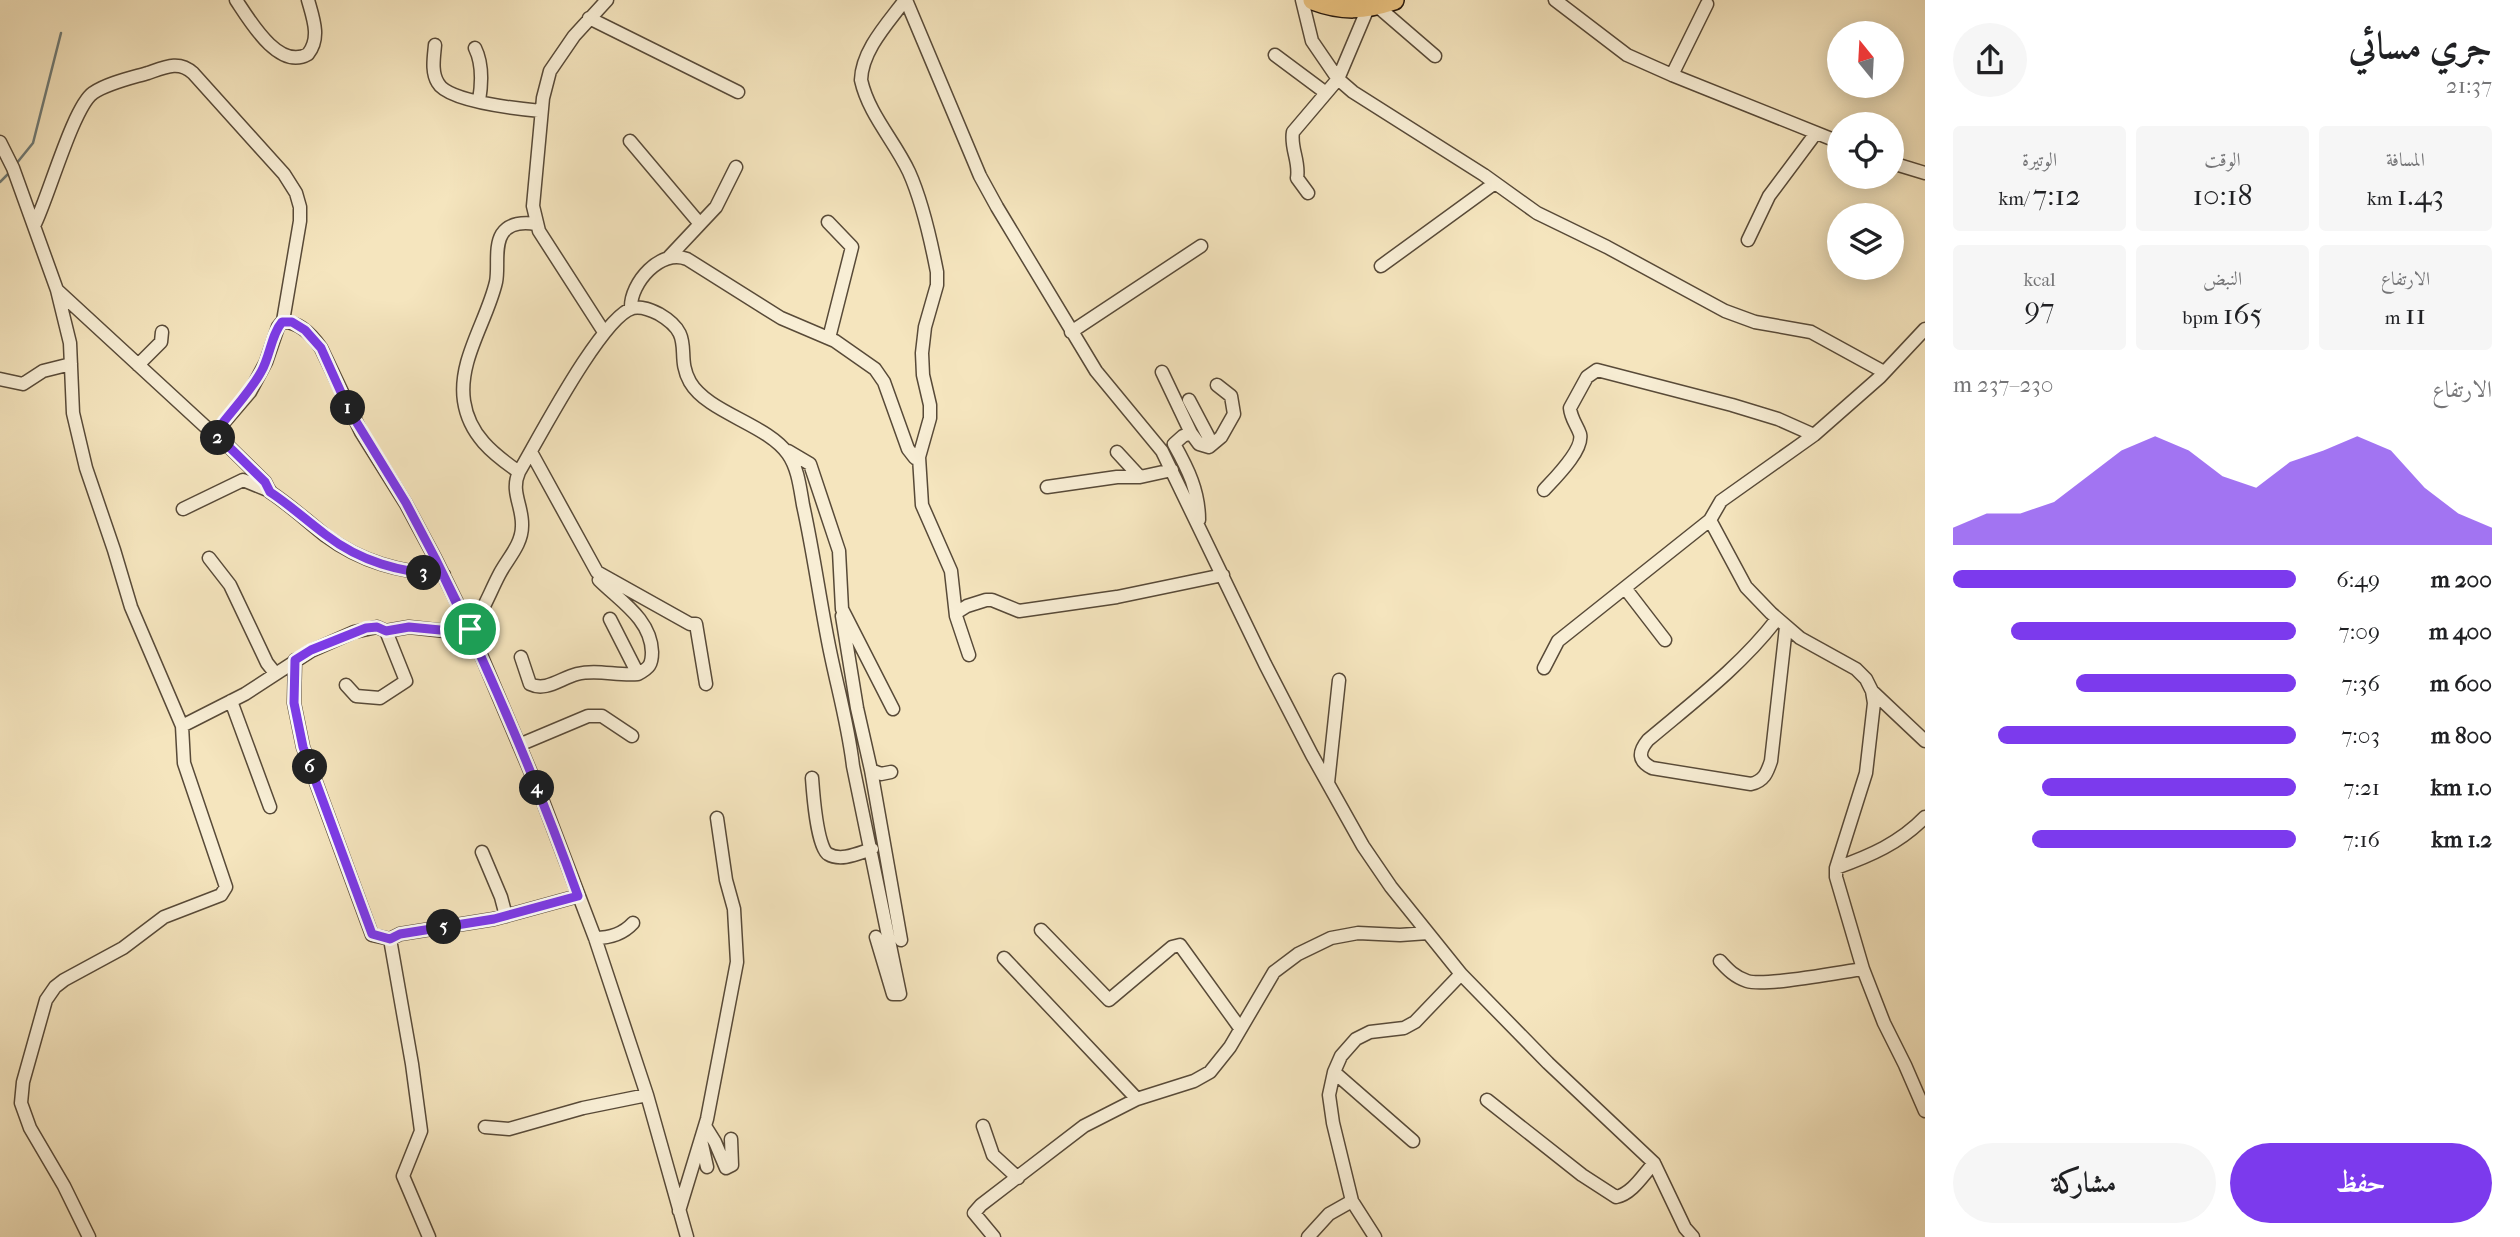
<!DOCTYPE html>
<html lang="ar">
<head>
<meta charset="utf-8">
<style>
  body { margin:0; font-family:"IM FELL French Canon",Amiri,serif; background:#f6f6f6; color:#202124; direction:rtl; height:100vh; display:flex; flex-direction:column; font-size:26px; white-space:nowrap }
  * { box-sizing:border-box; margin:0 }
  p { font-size:23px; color:#757577 }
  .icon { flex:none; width:38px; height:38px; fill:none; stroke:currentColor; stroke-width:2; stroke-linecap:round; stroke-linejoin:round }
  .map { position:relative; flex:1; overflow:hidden; direction:ltr }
  .sheet { display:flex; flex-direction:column; background:#fff; width:595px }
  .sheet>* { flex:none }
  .needle { width:46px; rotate:342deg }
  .controls { position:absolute; left:1827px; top:21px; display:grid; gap:14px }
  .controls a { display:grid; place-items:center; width:77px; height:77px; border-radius:50%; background:#fff; box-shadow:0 4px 18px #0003; font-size:35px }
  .pin { position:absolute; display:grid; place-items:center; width:60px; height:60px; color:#fff; margin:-30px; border:4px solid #fff; border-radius:50%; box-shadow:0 2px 7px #0007 }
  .km { position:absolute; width:35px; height:35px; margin:-18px; border-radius:50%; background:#222; color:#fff; font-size:19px; line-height:35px; text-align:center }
  .round { display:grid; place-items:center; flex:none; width:74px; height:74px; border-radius:37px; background:#f6f6f6 }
  .head { display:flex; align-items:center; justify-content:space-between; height:119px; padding:0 28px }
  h1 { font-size:38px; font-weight:600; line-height:52px }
  .figures { display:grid; grid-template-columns:repeat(3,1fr); gap:10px; height:119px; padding:7px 28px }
  .figures div { display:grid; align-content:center; border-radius:7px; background:#f6f6f6; text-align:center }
  .figures b { font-size:30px; font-weight:600 }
  .figures small { font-size:19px; font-weight:400 }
  .figures p { font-size:19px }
  .chart { height:196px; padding:14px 28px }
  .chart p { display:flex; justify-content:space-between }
  .chart svg { width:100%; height:126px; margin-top:7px; fill:#7c3aed; opacity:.7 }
  .cta { display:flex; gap:14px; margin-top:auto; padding:14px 28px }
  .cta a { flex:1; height:80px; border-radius:42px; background:#7c3aed; color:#fff; font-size:28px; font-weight:600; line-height:80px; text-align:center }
  .cta a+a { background:#f6f6f6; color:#202124 }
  ul { padding:0 28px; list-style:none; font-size:23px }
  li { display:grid; grid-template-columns:112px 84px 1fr; align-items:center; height:52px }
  li i { height:18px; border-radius:9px; background:#7c3aed }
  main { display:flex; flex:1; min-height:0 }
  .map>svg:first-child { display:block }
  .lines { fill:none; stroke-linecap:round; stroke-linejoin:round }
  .stream { stroke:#6e7a76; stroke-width:2.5 }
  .minor-casing { stroke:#584a38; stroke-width:15 }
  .highway-casing { stroke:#24160c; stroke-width:22 }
  .minor { stroke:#f8eed5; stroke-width:12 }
  .highway { stroke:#eac27f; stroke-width:19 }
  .route-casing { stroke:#fff; stroke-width:14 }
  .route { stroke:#7c3aed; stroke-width:9 }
</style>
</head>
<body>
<main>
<section class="sheet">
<div class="head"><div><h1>جري مسائي</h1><p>21:37</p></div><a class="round"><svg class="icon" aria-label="share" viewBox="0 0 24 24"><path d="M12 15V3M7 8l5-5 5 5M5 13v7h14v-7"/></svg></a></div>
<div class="figures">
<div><p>المسافة</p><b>1.43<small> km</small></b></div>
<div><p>الوقت</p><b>10:18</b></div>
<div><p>الوتيرة</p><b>7:12<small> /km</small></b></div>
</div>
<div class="figures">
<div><p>الارتفاع</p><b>11<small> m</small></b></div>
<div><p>النبض</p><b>165<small> bpm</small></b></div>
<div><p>kcal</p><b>97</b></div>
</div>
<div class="chart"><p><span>الارتفاع</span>230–237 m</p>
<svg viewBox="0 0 160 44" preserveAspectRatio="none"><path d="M0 44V38L10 33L20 33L30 29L40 20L50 11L60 6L70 11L80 20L90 24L100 15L110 11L120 6L130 11L140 24L150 33L160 38V44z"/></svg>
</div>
<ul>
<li><b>200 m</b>6:49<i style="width:100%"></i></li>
<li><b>400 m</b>7:09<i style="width:83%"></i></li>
<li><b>600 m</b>7:36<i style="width:64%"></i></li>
<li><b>800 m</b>7:03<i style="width:87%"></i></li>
<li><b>1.0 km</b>7:21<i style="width:74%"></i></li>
<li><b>1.2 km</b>7:16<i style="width:77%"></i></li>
</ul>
<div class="cta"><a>حفظ</a><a>مشاركة</a></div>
</section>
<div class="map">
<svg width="1925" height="1237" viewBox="0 0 1925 1237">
  <rect width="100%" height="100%" fill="#f5e5be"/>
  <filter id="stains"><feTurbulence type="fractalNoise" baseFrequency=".00286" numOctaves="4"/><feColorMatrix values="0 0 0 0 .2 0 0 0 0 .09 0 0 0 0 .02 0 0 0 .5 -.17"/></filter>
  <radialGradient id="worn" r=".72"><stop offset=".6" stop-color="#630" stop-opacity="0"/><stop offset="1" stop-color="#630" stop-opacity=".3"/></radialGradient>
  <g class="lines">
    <path class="stream" d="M16,164L33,143L61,33
      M0,182L10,172"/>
    <defs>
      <path id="minor" d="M236,0C250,21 279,71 308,54C321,38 313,18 308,0
        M906,0L980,176L997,207L1096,371L1162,451L1265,664L1312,755L1363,846L1391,887L1461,974L1548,1063L1654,1163L1685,1228L1693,1237
        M1302,0L1312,41L1338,79L1293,132C1290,148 1300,161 1297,178L1308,193
        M1555,0L1627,55L1672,75L1839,142
        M1377,6L1435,56
        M1368,8L1338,79L1353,92L1484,175L1537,213L1607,247L1725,311L1755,322L1811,332L1884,372
        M589,18L738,92
        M435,45C434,57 431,72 438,83C448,102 520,109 541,111
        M475,48C483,64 482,83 479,101
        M1275,55L1326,93
        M1672,75L1707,4
        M630,141L700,224L669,257
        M0,142L13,168L57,290L209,430L215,433L250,392L266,362L278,327L282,322C298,321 312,335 321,348L361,432L406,504L435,558L470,629L542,799L595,938L647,1095L687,1237
        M1892,163L1925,173
        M828,222L852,247L829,338
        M700,224L716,207L736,167
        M34,226C48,199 73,107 93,93C108,83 131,78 148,73C165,67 179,60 193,73L284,174L296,193L300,207V221L283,321
        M1748,240L1769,196L1816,133
        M1381,266L1495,183
        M57,290L70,343L73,413L86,468L114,550L131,607L182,726L184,763L226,887L221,895L164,917L123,948L64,980L55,987L46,1000L23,1082L21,1103L30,1128L64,1186L89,1237
        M631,308C630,283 661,248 687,259L781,318L835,341L875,369L884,382L908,449L915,458L919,457L930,418V405L923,375L922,353L925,327L937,285V272C931,241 922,201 909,172C894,140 869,115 861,80C862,50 888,23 905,0
        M1925,329L1880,377L1814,435L1721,501L1710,520L1746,587L1771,613L1800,638L1856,669L1866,679L1872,691L1874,703L1866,773L1836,868V877L1863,969L1884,1023L1905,1065L1925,1111
        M604,332L539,231L533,206L543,98L550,71L574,36L607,0
        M1071,332L1201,246
        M138,365L161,342L162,332
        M1162,372L1191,433L1183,436L1174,444C1188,469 1199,491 1199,520
        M0,379L23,384L43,371L71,364
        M1189,400L1208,436L1209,447L1199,444L1191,433
        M215,433L265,482L270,492C290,505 307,521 326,536C361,562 400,572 444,575
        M1209,447L1221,437L1234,414L1231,396L1217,385
        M788,451L810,464L839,551L842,609L893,709
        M531,452L597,572L690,624H696L706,684
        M1117,452L1140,477L1172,470
        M919,457L922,505L951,571L956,616L969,655
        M519,472C493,454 469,435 464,401C458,360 487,321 496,282C499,268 494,247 502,234C509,223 524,222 536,224
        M1047,487L1117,477H1140
        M1544,490C1554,479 1584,450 1580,434C1577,425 1571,419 1570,408L1587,377L1597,370L1732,405L1778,419L1814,435
        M183,509L243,480L270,491
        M209,558L230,585L267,663L275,673
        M602,576L599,580C620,601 651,619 652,652C652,665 649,668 638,674L610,619
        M1625,588L1665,640
        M956,613L967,606L986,600H992L1019,611L1117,597L1223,575
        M842,616L857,708L871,770L881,774L891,772
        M1777,619C1741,666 1693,702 1648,740C1638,752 1638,761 1652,768L1751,784C1764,781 1767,773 1771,761L1786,627
        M521,657L530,684C546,692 561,678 577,674C597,669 617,676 638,674
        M295,660L294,703L303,747L372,935L390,939
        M1544,668L1558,641L1710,520
        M346,685L356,696L380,698L406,681L386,631
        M1872,691L1925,741
        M231,701L270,807
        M182,726L245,694L311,651L354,632L377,627L386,631L409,627L454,632L470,629C483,613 489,594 499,575C507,559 522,545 522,526C523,506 510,492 519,472C538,440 602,316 633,308C642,306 651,310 659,314C697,336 674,354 690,382C708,413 767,424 788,454C798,468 800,488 803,505C813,550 819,595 828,641C836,683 848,723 853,766L900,994H893L876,937
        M519,745L588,716H602L632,736
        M871,770L901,940
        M812,778C813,792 817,848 828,854C841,862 859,853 872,849
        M1328,783L1339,680
        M482,852L501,897L506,916
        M1836,868C1870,856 1900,843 1925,817
        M1041,930L1109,1000L1172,947L1180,945L1240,1028
        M595,938C610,938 623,934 633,923
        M1004,958L1137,1099
        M1720,961C1728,970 1735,977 1747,981C1765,987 1841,972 1863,969
        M1334,1072L1413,1141
        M1487,1100L1582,1175L1616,1197C1632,1194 1643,1175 1654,1163
        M705,1126L715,1142L726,1168L732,1165L731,1139
        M983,1126L993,1155L1018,1178
        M485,1127L509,1129L583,1108L647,1095
        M701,1140L707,1167
        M679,1211L707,1119L737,962L734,909L726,880L717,818
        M429,1237L403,1176L421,1131L412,1064L390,939L400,934L494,919L578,896
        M994,1237L974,1213L981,1205L1084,1126L1137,1099L1194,1081L1210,1072L1230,1047L1274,972L1298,954L1331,938L1358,933L1400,935L1428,933
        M1308,1237L1329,1214L1352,1201
        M1375,1237L1352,1201L1333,1123L1329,1095L1334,1072L1341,1056L1356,1039L1370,1032L1404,1028L1415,1022L1461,974"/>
      <path id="highway" d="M1313,0C1342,11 1364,10 1394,0"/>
    </defs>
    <use href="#minor" class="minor-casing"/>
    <use href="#highway" class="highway-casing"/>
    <use href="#minor" class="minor"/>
    <use href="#highway" class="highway"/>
  </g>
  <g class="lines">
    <defs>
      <path id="route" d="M470,629L435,558L406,503L349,410L321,348L305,330L292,322H282C271,335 270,357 261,372C248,395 230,412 215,433L265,482L270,492C290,505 307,521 326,535C361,562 400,572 443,575C493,679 539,787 578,896L494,919L400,934L390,939L372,934L303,747L294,703L295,660L311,650L366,628L377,627L386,631L409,627L461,632L470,629"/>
    </defs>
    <use href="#route" class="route-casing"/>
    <use href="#route" class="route"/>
  </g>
  <rect width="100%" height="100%" filter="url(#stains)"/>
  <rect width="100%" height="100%" fill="url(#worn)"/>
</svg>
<div class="controls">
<a><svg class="needle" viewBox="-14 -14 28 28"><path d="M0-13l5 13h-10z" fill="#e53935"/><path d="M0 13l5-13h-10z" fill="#757577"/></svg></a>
<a><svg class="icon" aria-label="locate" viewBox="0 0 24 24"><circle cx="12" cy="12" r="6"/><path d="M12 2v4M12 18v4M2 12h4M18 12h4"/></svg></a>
<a><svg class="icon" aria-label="layers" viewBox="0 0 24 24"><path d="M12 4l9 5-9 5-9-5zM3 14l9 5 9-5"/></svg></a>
</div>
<div class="pin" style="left:470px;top:629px;background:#1e9e55"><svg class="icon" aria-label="arrive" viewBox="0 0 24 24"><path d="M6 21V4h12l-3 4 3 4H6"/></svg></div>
<b class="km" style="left:348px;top:408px">1</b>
<b class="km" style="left:218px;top:438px">2</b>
<b class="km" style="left:424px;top:573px">3</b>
<b class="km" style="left:537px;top:788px">4</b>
<b class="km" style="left:444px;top:927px">5</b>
<b class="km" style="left:310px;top:767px">6</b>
</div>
</main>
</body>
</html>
